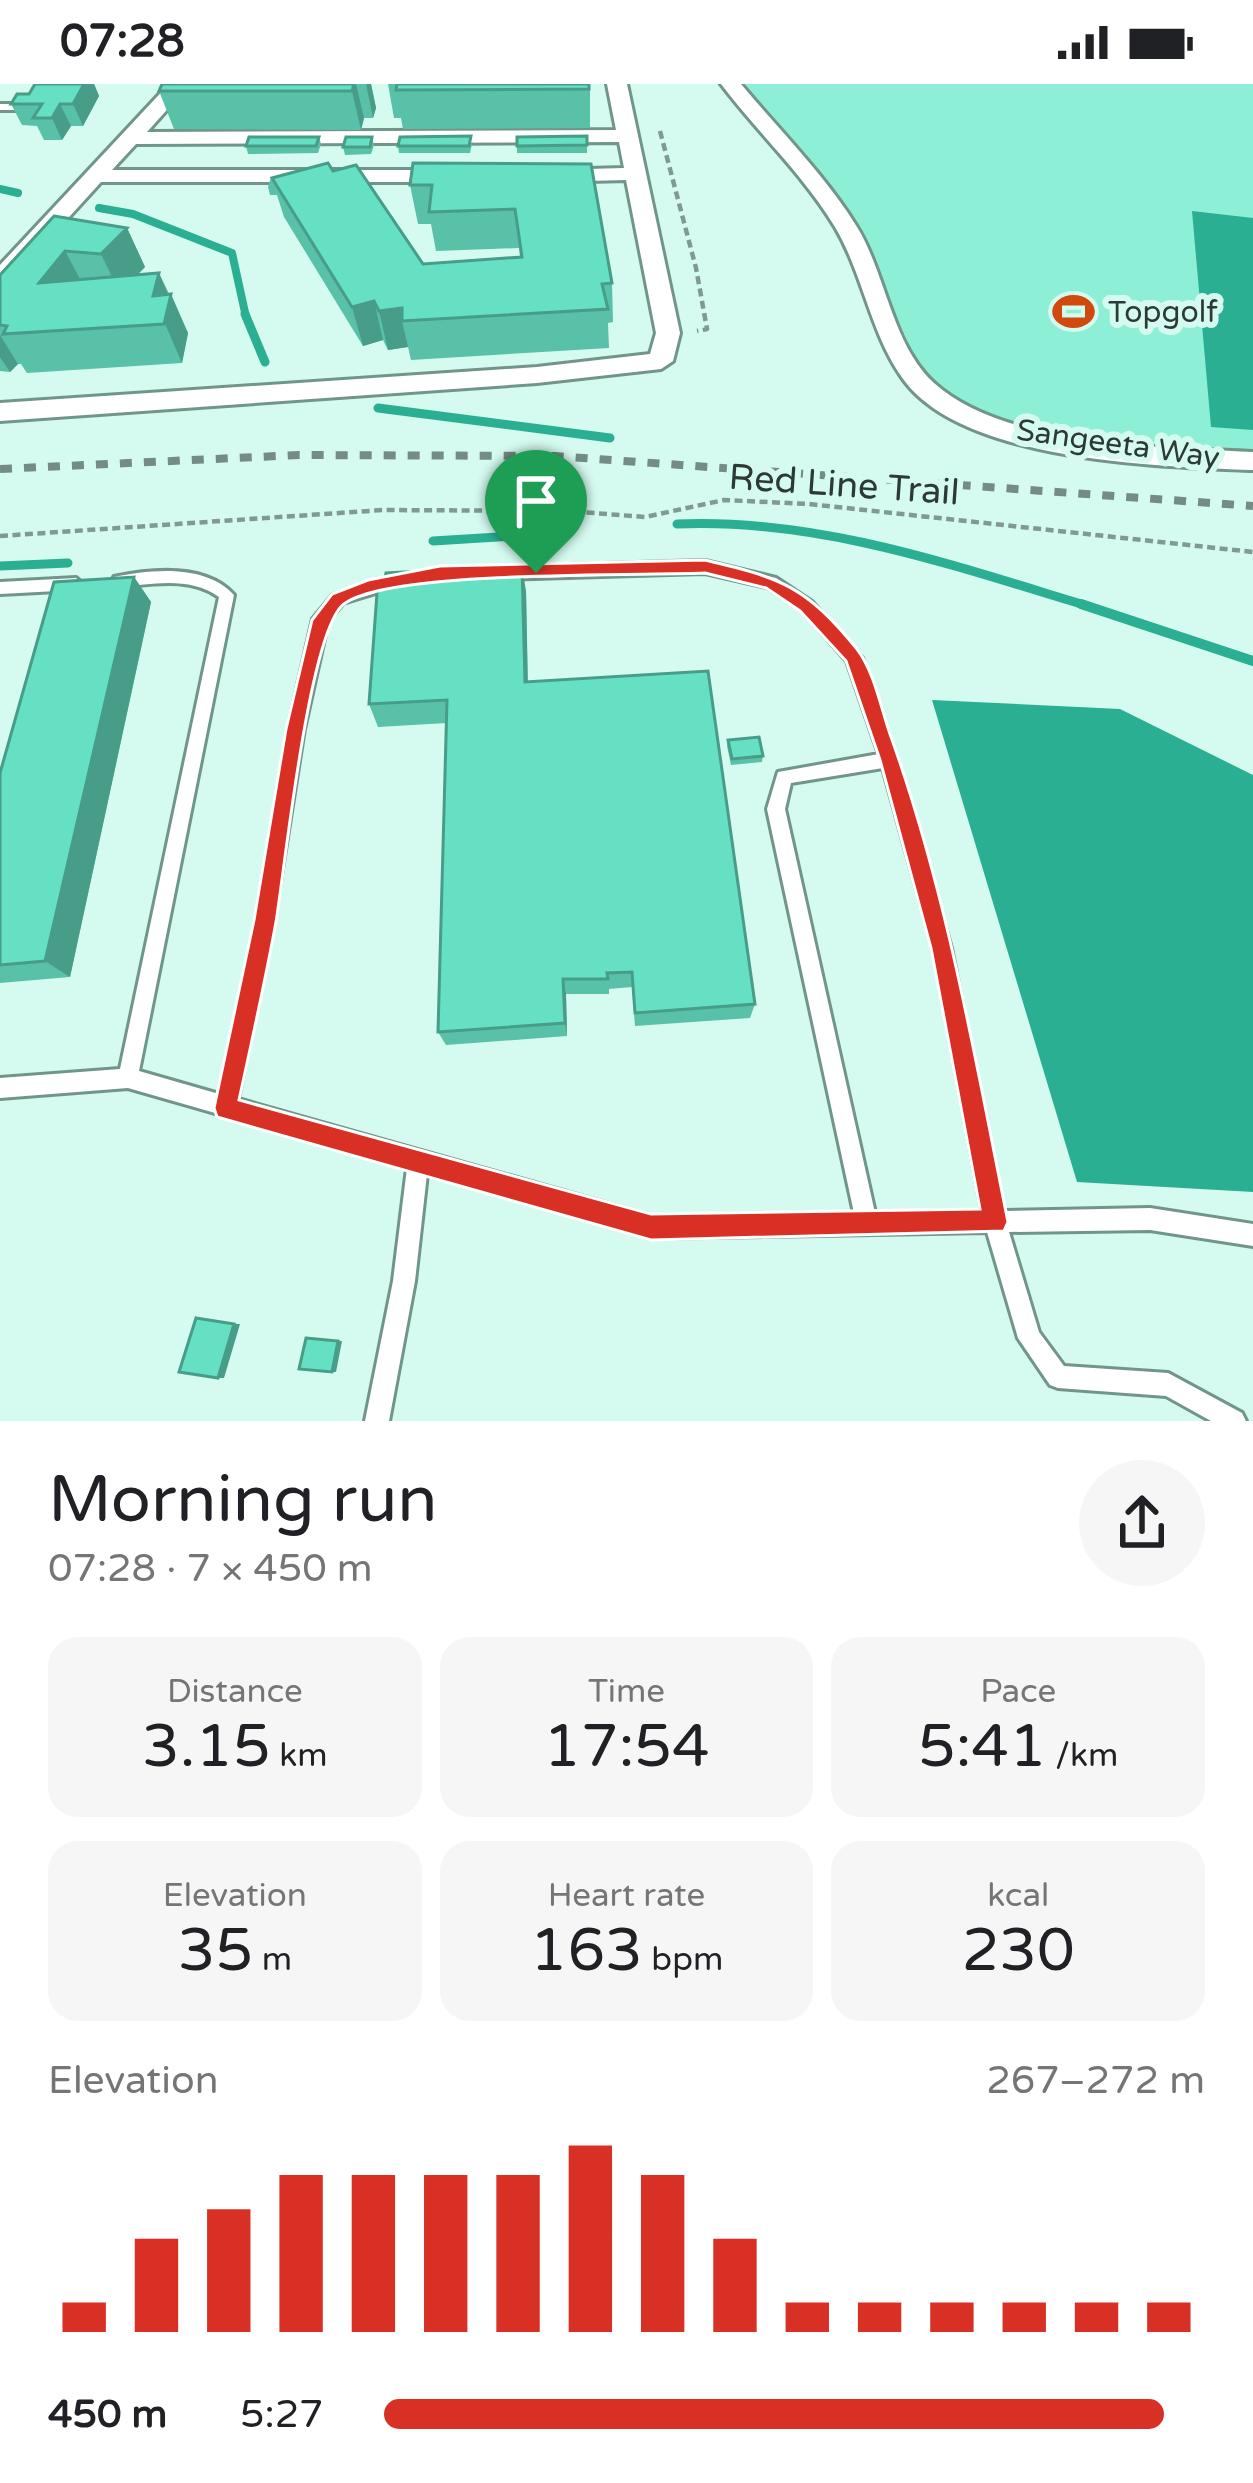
<!DOCTYPE html>
<html lang="en">
<head>
<meta charset="utf-8">
<style>
  body { margin:0; font-family:"Varela Round",sans-serif; background:#f6f6f6; color:#202124; height:100vh; display:flex; flex-direction:column; font-size:45px; white-space:nowrap }
  * { box-sizing:border-box; margin:0 }
  p { font-size:39px; color:#757577 }
  .icon { flex:none; width:66px; height:66px; fill:none; stroke:currentColor; stroke-width:2; stroke-linecap:round; stroke-linejoin:round }
  .map { position:relative; height:1337px; overflow:hidden }
  .panel { display:flex; flex-direction:column; background:#fff; flex:1 }
  .panel>* { flex:none }
  .pin { position:absolute; display:grid; place-items:center; width:102px; height:102px; color:#fff; margin:-123px -51px; border-radius:50% 50% 50% 0; rotate:-45deg; box-shadow:0 0 12px #0007 }
  .pin .icon { rotate:45deg }
  .round { display:grid; place-items:center; flex:none; width:126px; height:126px; border-radius:63px; background:#f6f6f6 }
  .head { display:flex; align-items:center; justify-content:space-between; height:204px; padding:0 48px }
  h1 { font-size:66px; font-weight:600; line-height:90px }
  .stats { display:grid; grid-template-columns:repeat(3,1fr); gap:18px; height:204px; padding:12px 48px }
  .stats div { display:grid; align-content:center; border-radius:30px; background:#f6f6f6; text-align:center }
  .stats b { font-size:60px; font-weight:600 }
  .stats small { font-size:33px; font-weight:400 }
  .stats p { font-size:33px }
  .chart { height:336px; padding:24px 48px }
  .chart p { display:flex; justify-content:space-between }
  .chart svg { width:100%; height:216px; margin-top:12px; stroke:#d93025; stroke-width:6 }
  ul { padding:0 48px; list-style:none; font-size:39px }
  li { display:grid; grid-template-columns:192px 144px 1fr; align-items:center; height:90px }
  li i { height:30px; border-radius:15px; background:#d93025 }
  .status { display:flex; justify-content:space-between; align-items:center; height:84px; padding:0 60px; background:#fff; direction:ltr }
  .status svg { height:33px; fill:currentColor }
  .map>svg:first-child { display:block }
  .green { fill:#8defd5 }
  .water { fill:#2aaf93 }
  .lines { fill:none; stroke-linecap:round; stroke-linejoin:round }
  .stream-far2 { stroke:#2aaf93; stroke-width:8 }
  .stream-far1 { stroke:#2aaf93; stroke-width:9 }
  .stream { stroke:#2aaf93; stroke-width:10 }
  .lane-casing { stroke:#72958b; stroke-width:6 }
  .street-casing { stroke:#72958b; stroke-width:6 }
  .path { stroke:#809a92; stroke-width:4.5; stroke-dasharray:8 4.5; stroke-linecap:butt }
  .lane { fill:#fff; fill-rule:evenodd }
  .street { fill:#fff; fill-rule:evenodd }
  .rail { stroke:#748c85; stroke-width:8; stroke-dasharray:12 12; stroke-linecap:butt }
  .wall { fill:#58c1a7 }
  .shaded-wall { fill:#479d88 }
  .building { fill:#66e0c2; stroke:#479d88; stroke-width:3 }
  .route { fill:#d93025; stroke:#fff; stroke-width:3; fill-rule:evenodd }
  .labels { text-anchor:middle; dominant-baseline:central; stroke-width:12; stroke-linejoin:round; paint-order:stroke }
  .far-poi-label { font-size:30px; fill:#2c3a36; stroke:#d5fbf0; text-anchor:start }
  .far-street-label { font-size:30px; fill:#2c3a36; stroke:#d5fbf0 }
  .street-label { font-size:36px; fill:#2c3a36; stroke:#d5fbf0 }
</style>
</head>
<body>
<div class="status"><b>07:28</b><svg viewBox="0 0 49 12"><path d="M0 12V9h3v3zM5 12V6h3v6zM10 12V3h3v9zM15 12V0h3v12zM26 1h20v11H26zM47 4h2v5h-2z"/></svg></div>
<div class="map">
<svg width="1253" height="1337" viewBox="0 0 1253 1337">
  <rect width="100%" height="100%" fill="#d5fbf0"/>
  <path class="green" d="M740,0H1253V366L1029,349L980,337L924,293L865,163L829,105Z"/>
  <path class="water" d="M1192,127L1253,134V346L1211,343Z
    M932,616L1120,625L1253,691V1108L1077,1098Z"/>
  <g class="lines">
    <path class="stream-far2" d="M0,105L18,109
      M99,124L133,130L232,169L246,233"/>
    <path class="stream-far1" d="M245,230L265,278
      M378,324L610,354
      M677,440C820,434 955,482 1091,523
      M433,457L547,450
      M0,482L68,479"/>
    <path class="stream" d="M1081,520L1253,577"/>
    <defs>
      <path id="lane" d="M0,20H16L21,23L16,26H0Z
        M705,477L776,494L812,518L862,574L897,676L951,864L1003,1127L1150,1124L1253,1140V1162L1150,1146L1009,1148L1039,1248L1064,1282L1168,1289L1242,1329L1246,1337H1211L1166,1312L1058,1304L1050,1301L1018,1254L987,1148L651,1154L427,1090L415,1197L389,1337H365L393,1197L407,1084L128,1004L0,1014V994L120,985L219,513C190,492 153,500 119,503L114,501L112,497L114,493C152,485 206,480 234,511L139,987L219,1010L256,836L288,645L313,535L333,511L397,491L402,493L404,497L402,501L343,519L328,537L304,645L274,836L238,1015L651,1132L854,1129L767,725L778,688L879,670L847,577L802,526L767,503L705,489L500,495L493,489L500,483ZM883,684L933,864L982,1127L875,1129L785,725L791,699Z
        M76,494L83,500L76,506L0,510V498Z"/>
      <path id="street" d="M169,0H190L147,48L616,46L607,0H627L680,249L673,277L661,285L537,299L0,337V319L537,283L650,270L656,249L626,96L551,98L540,92L551,86L624,84L619,58L136,60L112,86H457L468,92L457,98H101L8,200L0,202V181Z
        M721,0H741C780,47 825,91 857,143C886,190 892,261 934,299C1005,363 1161,363 1253,368V386C1159,382 958,378 901,292C870,247 863,190 835,143C803,90 758,49 721,0Z"/>
    </defs>
    <use href="#lane" class="lane-casing"/>
    <use href="#street" class="street-casing"/>
    <path class="path" d="M660,47L696,184L707,245L697,247
      M0,452L383,426L567,427L645,433L724,416L809,420L1253,468"/>
    <use href="#lane" class="lane"/>
    <use href="#street" class="street"/>
    <path class="rail" d="M0,385L299,371L555,372L1253,422"/>
  </g>
  <path class="wall" d="M35,0H94L99,12L83,42H71L62,56H44L37,42L22,41L11,20L29,10Z
    M162,0H371L376,24L373,34H364L361,46L174,45L159,7Z
    M388,0H590V44L403,45L401,34H394Z
    M587,52V69H517V62Z
    M319,53L321,60L318,69L248,70L246,62Z
    M372,53L374,61L371,70L345,71L343,63Z
    M472,60L470,69H399L398,62Z
    M591,80L612,199L613,238L608,239L609,264L411,276L408,263L388,266L383,256L363,262L284,133L277,111H270L268,103L271,93L333,87L423,180L520,173L519,164L436,167L431,140H418L410,101Z
    M127,144L145,183L137,191L159,189L188,249L182,279L27,289L21,280H18L10,288L0,287V191Z
    M134,493L151,518L70,893L0,899V689Z
    M526,507L528,598L755,920L750,934L635,942L632,903L609,905V910H566L567,952L446,961L438,948L447,639L378,643L369,620Z
    M728,656L763,672L762,678L731,681L727,662Z"/>
  <path class="shaded-wall" d="M84,0H94L99,12L83,42L73,20Z
    M354,0H356L364,34L361,46L352,7Z
    M366,0H371L376,24L373,34Z
    M60,20L71,42L62,56L52,34Z
    M127,144L145,183L120,209L101,170Z
    M65,167L86,206L39,199Z
    M159,189L170,215L171,210L188,249L182,279L153,212Z
    M374,217L383,256L363,262L352,223Z
    M402,224V237L408,263L388,266L379,227Z
    M0,251L18,280L10,288L0,273Z
    M522,482L526,507L528,622L525,598Z
    M134,493L151,518L70,893L45,877Z
    M563,895L566,910L567,952L565,939Z
    M234,1240H240L224,1294H218Z
    M338,1257H342L336,1288H332Z"/>
  <path class="building" d="M35,0H84L73,20H60L52,34H33L42,20H11L17,10H29Z
    M162,0H354L352,7H159Z
    M397,0H589V5L396,6Z
    M471,52L469,62H398L400,53Z
    M587,52V61L517,62V53Z
    M249,53H319L316,62H246Z
    M346,53H372L370,63H343Z
    M328,79L333,87L356,81L423,180L522,173L515,125L429,128L432,101H410L413,79L591,80L612,199L602,200L608,225L402,237V224L379,227L374,217L352,223L272,94Z
    M54,132L127,144L101,170L65,167L39,199L159,189L153,212L171,210L164,240L3,250L7,242L0,241V191Z
    M522,482L525,598L708,587L755,920L635,929L632,888L607,889L608,895H563L565,939L438,948L447,616L369,620L378,495H385L386,489Z
    M134,493L45,877L0,881V689L54,498Z
    M759,653L763,672L732,675L728,656Z
    M196,1234L234,1240L218,1294L179,1288Z
    M306,1254L338,1257L332,1288L299,1285Z"/>
  <path class="route" d="M705,476C781,494 806,502 857,565C874,587 881,624 890,650C947,808 975,974 1008,1138L1004,1147L651,1156L217,1033L214,1024L254,836L286,645L312,536L332,510L368,496L440,482ZM705,489L766,504L800,527L846,577L880,676L931,864L980,1125L651,1130L239,1016C252,957 265,898 276,838C285,784 309,546 344,520C389,486 636,492 705,489Z"/>
  <defs>
    <symbol id="stadium-bare" viewBox="-9 -9 18 18"><path d="M0-5a6.5 5 0 1 0 0 10a6.5 5 0 1 0 0-10ZM-3.5-1.8h7v3.6h-7Z" fill="#d04a0e" stroke="#d5fbf0" stroke-width="2.5" paint-order="stroke"/></symbol>
  </defs>
  <g fill-rule="evenodd">
    <use href="#stadium-bare" x="1044" y="198" width="59" height="59"/>
  </g>
  <g class="labels">
    <g class="far-poi-label">
      <text x="1108" y="228">Topgolf</text>
    </g>
    <g class="far-street-label">
      <text transform="translate(1118 360) rotate(8)">Sangeeta Way</text>
    </g>
    <g class="street-label">
      <text transform="translate(844 401) rotate(4)">Red Line Trail</text>
    </g>
  </g>
</svg>
<div class="pin" style="left:536px;top:489px;background:#1e9e55"><svg class="icon" aria-label="arrive" viewBox="0 0 24 24"><path d="M6 21V4h12l-3 4 3 4H6"/></svg></div>
</div>
<section class="panel">
<div class="head"><div><h1>Morning run</h1><p>07:28 · 7 × 450 m</p></div><a class="round"><svg class="icon" aria-label="share" viewBox="0 0 24 24"><path d="M12 15V3M7 8l5-5 5 5M5 13v7h14v-7"/></svg></a></div>
<div class="stats">
<div><p>Distance</p><b>3.15<small> km</small></b></div>
<div><p>Time</p><b>17:54</b></div>
<div><p>Pace</p><b>5:41<small> /km</small></b></div>
</div>
<div class="stats">
<div><p>Elevation</p><b>35<small> m</small></b></div>
<div><p>Heart rate</p><b>163<small> bpm</small></b></div>
<div><p>kcal</p><b>230</b></div>
</div>
<div class="chart"><p><span>Elevation</span>267–272 m</p>
<svg viewBox="0 0 160 44" preserveAspectRatio="none"><path d="M5 44V38M15 44V25M25 44V19M35 44V12M45 44V12M55 44V12M65 44V12M75 44V6M85 44V12M95 44V25M105 44V38M115 44V38M125 44V38M135 44V38M145 44V38M155 44V38"/></svg>
</div>
<ul>
<li><b>450 m</b>5:27<i style="width:95%"></i></li>
</ul>
</section>
</body>
</html>
